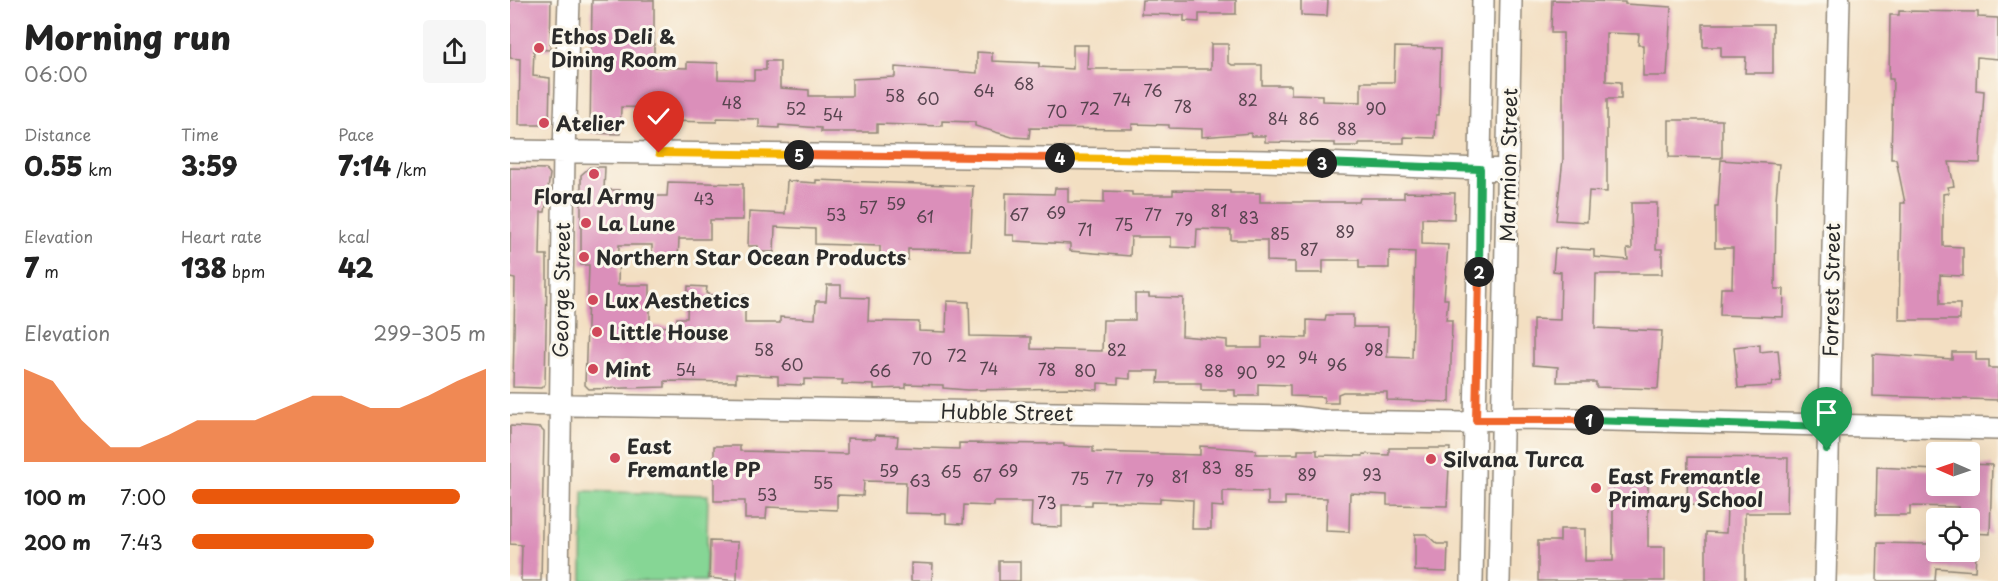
<!DOCTYPE html>
<html lang="en">
<head>
<meta charset="utf-8">
<style>
  body { margin:0; font-family:"Playpen Sans",sans-serif; background:#f6f6f6; color:#222; height:100vh; display:flex; flex-direction:column; font-size:22px; white-space:nowrap }
  * { box-sizing:border-box; margin:0 }
  p { font-size:20px; color:#767676 }
  .icon { flex:none; width:33px; height:33px; fill:none; stroke:currentColor; stroke-width:2; stroke-linecap:round; stroke-linejoin:round }
  .map { position:relative; flex:1; overflow:hidden }
  .sheet { display:flex; flex-direction:column; background:#fff; width:510px }
  .sheet>* { flex:none }
  .needle { width:39px; rotate:272deg }
  .tools { position:absolute; left:1416px; top:442px; display:grid; gap:12px }
  .tools a { display:grid; place-items:center; width:54px; height:54px; border-radius:6px; background:#fff; box-shadow:0 6px 24px #0002; font-size:30px }
  .pin { position:absolute; display:grid; place-items:center; width:51px; height:51px; color:#fff; margin:-62px -26px; border-radius:50% 50% 50% 0; rotate:-45deg; box-shadow:0 0 6px #0007 }
  .pin .icon { rotate:45deg }
  .km { position:absolute; width:30px; height:30px; margin:-15px; border-radius:50%; background:#222; color:#fff; font-size:16px; line-height:30px; text-align:center }
  .round { display:grid; place-items:center; flex:none; width:63px; height:63px; border-radius:6px; background:#f6f6f6 }
  .headline { display:flex; align-items:center; justify-content:space-between; height:102px; padding:0 24px }
  h1 { font-size:33px; font-weight:800; line-height:45px }
  .stats { display:grid; grid-template-columns:repeat(3,1fr); gap:9px; height:102px; padding:6px 24px }
  .stats div { display:grid; align-content:center }
  .stats b { font-size:26px; font-weight:800 }
  .stats small { font-size:16px; font-weight:400 }
  .stats p { font-size:16px }
  .chart { height:168px; padding:12px 24px }
  .chart p { display:flex; justify-content:space-between }
  .chart svg { width:100%; height:108px; margin-top:6px; fill:#ea580c; opacity:.7 }
  ul { padding:0 24px; list-style:none; font-size:20px }
  li { display:grid; grid-template-columns:96px 72px 1fr; align-items:center; height:45px }
  li i { height:15px; border-radius:8px; background:#ea580c }
  main { display:flex; flex:1; min-height:0 }
  .map>svg:first-child { display:block }
  .green { fill:#86d695; stroke:#588060; stroke-width:1.5 }
  .building { fill:#db8fba }
  .lines { fill:none; stroke-linecap:round; stroke-linejoin:round }
  .minor-casing { stroke:#8f8576; stroke-width:24 }
  .minor { stroke:#fff; stroke-width:21 }
  .split-1-casing { stroke:#fff; stroke-width:12 }
  .split-2-casing { stroke:#fff; stroke-width:12 }
  .split-3-casing { stroke:#fff; stroke-width:12 }
  .split-4-casing { stroke:#fff; stroke-width:12 }
  .split-5-casing { stroke:#fff; stroke-width:12 }
  .split-6-casing { stroke:#fff; stroke-width:12 }
  .split-1 { stroke:#22a559; stroke-width:8 }
  .split-2 { stroke:#f0652b; stroke-width:8 }
  .split-3 { stroke:#22a559; stroke-width:8 }
  .split-4 { stroke:#f5b400; stroke-width:8 }
  .split-5 { stroke:#f0652b; stroke-width:8 }
  .split-6 { stroke:#f5b400; stroke-width:8 }
  .poi-dot { fill:#d1495b; stroke:#fbf7ec; stroke-width:2 }
  .labels { text-anchor:middle; dominant-baseline:central; stroke-width:6; stroke-linejoin:round; paint-order:stroke }
  .number-label { font-size:16px; fill:#57444f }
  .poi-label { font-size:20px; font-weight:bold; fill:#2b2b2b; stroke:#fbf7ec; text-anchor:start }
  .street-label { font-size:20px; fill:#2b2b2b; stroke:#fbf7ec }
</style>
</head>
<body>
<main>
<section class="sheet">
<div class="headline"><div><h1>Morning run</h1><p>06:00</p></div><a class="round"><svg class="icon" aria-label="share" viewBox="0 0 24 24"><path d="M12 15V3M7 8l5-5 5 5M5 13v7h14v-7"/></svg></a></div>
<div class="stats">
<div><p>Distance</p><b>0.55<small> km</small></b></div>
<div><p>Time</p><b>3:59</b></div>
<div><p>Pace</p><b>7:14<small> /km</small></b></div>
</div>
<div class="stats">
<div><p>Elevation</p><b>7<small> m</small></b></div>
<div><p>Heart rate</p><b>138<small> bpm</small></b></div>
<div><p>kcal</p><b>42</b></div>
</div>
<div class="chart"><p><span>Elevation</span>299–305 m</p>
<svg viewBox="0 0 160 44" preserveAspectRatio="none"><path d="M0 44V6L10 11L20 27L30 38L40 38L50 33L60 27L70 27L80 27L90 22L100 17L110 17L120 22L130 22L140 17L150 11L160 6V44z"/></svg>
</div>
<ul>
<li><b>100 m</b>7:00<i style="width:91%"></i></li>
<li><b>200 m</b>7:43<i style="width:62%"></i></li>
</ul>
</section>
<div class="map">
<svg width="1488" height="581" viewBox="0 0 1488 581">
  <rect width="100%" height="100%" fill="#fbf7ec"/>
  <filter id="ink" filterUnits="userSpaceOnUse"><feTurbulence type="fractalNoise" baseFrequency=".0167" numOctaves="2"/><feDisplacementMap in="SourceGraphic" scale="12" xChannelSelector="R" yChannelSelector="G"/><feConvolveMatrix kernelMatrix="1 2 1 2 8 2 1 2 1" color-interpolation-filters="sRGB"/></filter>
  <filter id="wash" filterUnits="userSpaceOnUse"><feTurbulence type="fractalNoise" baseFrequency=".008" numOctaves="4" result="noise"/><feDisplacementMap in="SourceGraphic" scale="24" xChannelSelector="R" yChannelSelector="G"/><feGaussianBlur stdDeviation="1.35" result="paint"/><feColorMatrix in="noise" values="0 0 0 0 0 0 0 0 0 0 0 0 0 0 0 0 0 1.4 0 .05"/><feComposite in="paint" operator="in"/></filter>
  <g filter="url(#wash)">
    <rect width="100%" height="100%" fill="#f3dfc2"/>
    <path class="green" d="M73,491L198,495L196,581H72Z"/>
    <g id="blocks">
      <path class="building" d="M0,0H41L40,50L24,49L23,76L40,78L39,125H9L10,59L0,58Z
        M82,0H144V67L177,68V62L208,63V79L244,80V70H256V61H270V88L299,90V96H342V79L385,77V67L467,73V52L482,53V61L529,63V67L563,69V45H578L577,69H701V44H718V62L722,65H752V85H781V94L812,95V101L851,102V82H884L885,47L931,48L929,115H926L925,138L894,137V143H849V146H825V143L755,142V136H741V133L692,137V129L659,128V125L622,124V129L520,128L519,138L502,137L465,126V122L432,121V126L367,124V132H311V128L269,125V128L249,127V119L207,118V122L153,121V118L145,117L146,108L111,107L110,134L80,133Z
        M632,0H726V14H689V22L674,21V15L631,14Z
        M791,0H818L817,16L791,15Z
        M1042,0L1115,2V4L1161,7L1157,76H1133V45H1128L1129,34L1096,33V81L1111,82V99H1097V192L1079,191L1077,222L1046,220L1053,159V33H1041Z
        M1389,11L1468,12V17L1488,18V59L1467,57L1466,90L1474,91L1470,163L1439,162L1444,186L1437,187L1439,193L1433,194V246L1453,247V276L1430,275V304H1450V320H1389L1391,203H1395L1386,159H1381L1383,79H1379L1380,15H1389Z
        M1193,24H1263V73H1235L1236,57H1211V47H1193Z
        M1159,120H1212V158L1159,157Z
        M1211,160L1269,164L1266,199L1265,289H1274L1273,317L1210,315L1211,288H1222L1223,248H1205V207H1208Z
        M80,167H95L94,190H110V196H157L158,182L233,184V220H200V239H169L168,260L142,259V245H109L108,285H140V326L166,327L167,318H177L178,286L197,287L196,293L200,295H235V323H270V317L305,319L306,301H316L317,285H331V297L359,298L358,321L409,322V331L436,332L437,301L459,302L460,336L521,337V349L592,351L593,320H625V294H639V297L673,298L672,336L717,340V348H752V337L797,338V320L815,321L816,315H843V327H878L877,357L902,358L905,252L879,251V268H849V260H813V273H785V262L757,261V240H721V230L687,229L686,248L661,247V237H621L620,256L560,251V244L504,241V235H495L496,193L544,194L545,188H558V202L594,203V191L622,192V195H663V190L720,191V193H750V202H849L850,198H894V192L945,193L944,219L912,218V244L938,245L934,299H938L936,320H942L940,402L877,400V392H833L828,394V403H814V397L780,396V385L748,384V396H725V390H691V383H648L649,371H620V379L608,378V384L588,383V390L561,388L457,390L433,388V385L396,384V388L364,389V385L332,384L333,380L294,379V385L268,384V376L226,374V382L155,381V387L79,389L75,385L79,265H71V175Z
        M0,168L36,169L40,174L35,212H31L30,255H37V280L35,384L31,388L3,387L5,279L0,278Z
        M306,180L463,186L460,250L398,249V260L370,259V246L305,244V229L265,227L264,252H247L248,246H238L239,212L275,214L277,181L306,183Z
        M1121,203H1147L1146,249H1152V274H1086L1085,328L1152,331L1148,389L1086,387V382H1047L1048,367L1023,365V319L1050,320L1051,272L1043,271L1045,248L1084,250V257L1118,260L1117,249H1122Z
        M1250,344V352L1268,350L1271,381L1263,382L1261,386L1228,388L1224,347Z
        M1442,352H1466V360H1479V368H1488V400L1363,396V354L1442,359Z
        M0,426L30,428L34,432L31,581H11L12,545L0,544Z
        M365,435L388,436L387,447L449,449V443L554,444V446L583,447V452L690,455V446L746,450V454H788V450H807V455L853,456V454L879,455V448H940L937,506L877,505V495L840,493L839,532L816,531L817,498L775,497V505H758V492H754L713,491V507L701,506V529H682L683,500L650,498V503L582,501V505H552V527L521,526L522,502H484V506L454,505L453,524L436,523V514L395,513L396,482L354,481L353,496L327,495V510L257,507L256,519H235V501H204V446H230V451L337,454V438L365,439Z
        M1178,457L1278,458L1277,513H1235V581H1196V532L1216,533L1217,506L1177,505Z
        M1460,464L1482,465L1480,534L1460,533V519H1449V507L1400,506V515H1366L1367,467L1426,470V486H1460Z
        M1103,485H1138V547H1155V581H1028V541H1050V529H1075V561H1103Z
        M905,534H916L927,544H938L937,572L905,571Z
        M200,541L228,542L227,581L199,578Z
        M1368,543L1420,544V552L1466,555L1465,571L1426,568L1425,581H1367Z
        M489,561H510V581H489Z
        M401,563L423,564L422,581H401Z"/>
    </g>
  </g>
  <g filter="url(#ink)">
    <use href="#blocks" fill-opacity="0" stroke="#8f8576" stroke-width="1.5"/>
    <g class="lines">
      <defs>
        <path id="minor" d="M0,151L756,161L998,170
          M0,404L785,417L817,421L954,423L966,420L1014,418L1488,429
          M48,581L54,152L59,0
          M962,581L973,0
          M989,581L1001,0
          M1315,581L1329,0"/>
      </defs>
      <use href="#minor" class="minor-casing"/>
      <use href="#minor" class="minor"/>
    </g>
  </g>
  <g class="lines" filter="url(#ink)">
    <defs>
      <path id="split-1" d="M1079,420L1318,427L1317,449"/>
      <path id="split-2" d="M969,272L966,420H1079"/>
      <path id="split-3" d="M812,163L970,169L969,272"/>
      <path id="split-4" d="M550,158L812,163"/>
      <path id="split-5" d="M289,155L550,158"/>
      <path id="split-6" d="M149,153L289,155"/>
    </defs>
    <use href="#split-1" class="split-1-casing"/>
    <use href="#split-2" class="split-2-casing"/>
    <use href="#split-3" class="split-3-casing"/>
    <use href="#split-4" class="split-4-casing"/>
    <use href="#split-5" class="split-5-casing"/>
    <use href="#split-6" class="split-6-casing"/>
    <use href="#split-1" class="split-1"/>
    <use href="#split-2" class="split-2"/>
    <use href="#split-3" class="split-3"/>
    <use href="#split-4" class="split-4"/>
    <use href="#split-5" class="split-5"/>
    <use href="#split-6" class="split-6"/>
  </g>
  <g class="poi-dot">
    <circle cx="29" cy="48" r="6"/>
    <circle cx="34" cy="123" r="6"/>
    <circle cx="84" cy="174" r="6"/>
    <circle cx="76" cy="223" r="6"/>
    <circle cx="74" cy="257" r="6"/>
    <circle cx="83" cy="300" r="6"/>
    <circle cx="87" cy="332" r="6"/>
    <circle cx="83" cy="369" r="6"/>
    <circle cx="105" cy="458" r="6"/>
    <circle cx="921" cy="459" r="6"/>
    <circle cx="1086" cy="488" r="6"/>
  </g>
  <g class="labels">
    <g class="number-label">
      <text x="514" y="83">68</text>
      <text x="474" y="90">64</text>
      <text x="643" y="90">76</text>
      <text x="385" y="95">58</text>
      <text x="418" y="98">60</text>
      <text x="612" y="99">74</text>
      <text x="738" y="99">82</text>
      <text x="222" y="102">48</text>
      <text x="673" y="106">78</text>
      <text x="286" y="108">52</text>
      <text x="580" y="108">72</text>
      <text x="866" y="108">90</text>
      <text x="547" y="111">70</text>
      <text x="323" y="114">54</text>
      <text x="768" y="118">84</text>
      <text x="799" y="118">86</text>
      <text x="837" y="128">88</text>
      <text x="194" y="198">43</text>
      <text x="386" y="203">59</text>
      <text x="358" y="207">57</text>
      <text x="709" y="210">81</text>
      <text x="546" y="212">69</text>
      <text x="326" y="214">53</text>
      <text x="509" y="214">67</text>
      <text x="643" y="214">77</text>
      <text x="415" y="216">61</text>
      <text x="739" y="217">83</text>
      <text x="674" y="219">79</text>
      <text x="614" y="224">75</text>
      <text x="575" y="229">71</text>
      <text x="835" y="231">89</text>
      <text x="770" y="233">85</text>
      <text x="799" y="249">87</text>
      <text x="254" y="349">58</text>
      <text x="607" y="349">82</text>
      <text x="864" y="349">98</text>
      <text x="447" y="355">72</text>
      <text x="798" y="357">94</text>
      <text x="412" y="358">70</text>
      <text x="766" y="361">92</text>
      <text x="282" y="364">60</text>
      <text x="827" y="364">96</text>
      <text x="479" y="368">74</text>
      <text x="176" y="369">54</text>
      <text x="537" y="369">78</text>
      <text x="370" y="370">66</text>
      <text x="575" y="370">80</text>
      <text x="704" y="370">88</text>
      <text x="737" y="372">90</text>
      <text x="702" y="467">83</text>
      <text x="379" y="470">59</text>
      <text x="498" y="470">69</text>
      <text x="734" y="470">85</text>
      <text x="441" y="471">65</text>
      <text x="797" y="474">89</text>
      <text x="862" y="474">93</text>
      <text x="472" y="475">67</text>
      <text x="670" y="476">81</text>
      <text x="604" y="477">77</text>
      <text x="570" y="478">75</text>
      <text x="410" y="480">63</text>
      <text x="635" y="480">79</text>
      <text x="313" y="482">55</text>
      <text x="257" y="494">53</text>
      <text x="537" y="502">73</text>
    </g>
    <g class="poi-label">
      <text x="41" y="36">Ethos Deli &amp;<tspan x="41" dy="23">Dining Room</tspan></text>
      <text x="46" y="123">Atelier</text>
      <text x="84" y="196" text-anchor="middle">Floral Army</text>
      <text x="88" y="223">La Lune</text>
      <text x="86" y="257">Northern Star Ocean Products</text>
      <text x="95" y="300">Lux Aesthetics</text>
      <text x="99" y="332">Little House</text>
      <text x="95" y="369">Mint</text>
      <text x="117" y="446">East<tspan x="117" dy="23">Fremantle PP</tspan></text>
      <text x="933" y="459">Silvana Turca</text>
      <text x="1098" y="476">East Fremantle<tspan x="1098" dy="23">Primary School</tspan></text>
    </g>
    <g class="street-label">
      <text transform="translate(998 165) rotate(-89)">Marmion Street</text>
      <text transform="translate(51 290) rotate(-89)">George Street</text>
      <text transform="translate(1321 290) rotate(-89)">Forrest Street</text>
      <text transform="translate(497 412) rotate(1)">Hubble Street</text>
    </g>
  </g>
</svg>
<div class="tools">
<a><svg class="needle" viewBox="-14 -14 28 28"><path d="M0-13l5 13h-10z" fill="#e53935"/><path d="M0 13l5-13h-10z" fill="#767676"/></svg></a>
<a><svg class="icon" aria-label="locate" viewBox="0 0 24 24"><circle cx="12" cy="12" r="6"/><path d="M12 2v4M12 18v4M2 12h4M18 12h4"/></svg></a>
</div>
<div class="pin" style="left:1317px;top:449px;background:#1e9e55"><svg class="icon" aria-label="arrive" viewBox="0 0 24 24"><path d="M6 21V4h12l-3 4 3 4H6"/></svg></div>
<div class="pin" style="left:149px;top:153px;background:#d93025"><svg class="icon" aria-label="check" viewBox="0 0 24 24"><path d="M5 12l5 5 9-10"/></svg></div>
<b class="km" style="left:1079px;top:420px">1</b>
<b class="km" style="left:969px;top:272px">2</b>
<b class="km" style="left:812px;top:163px">3</b>
<b class="km" style="left:550px;top:158px">4</b>
<b class="km" style="left:289px;top:155px">5</b>
</div>
</main>
</body>
</html>
